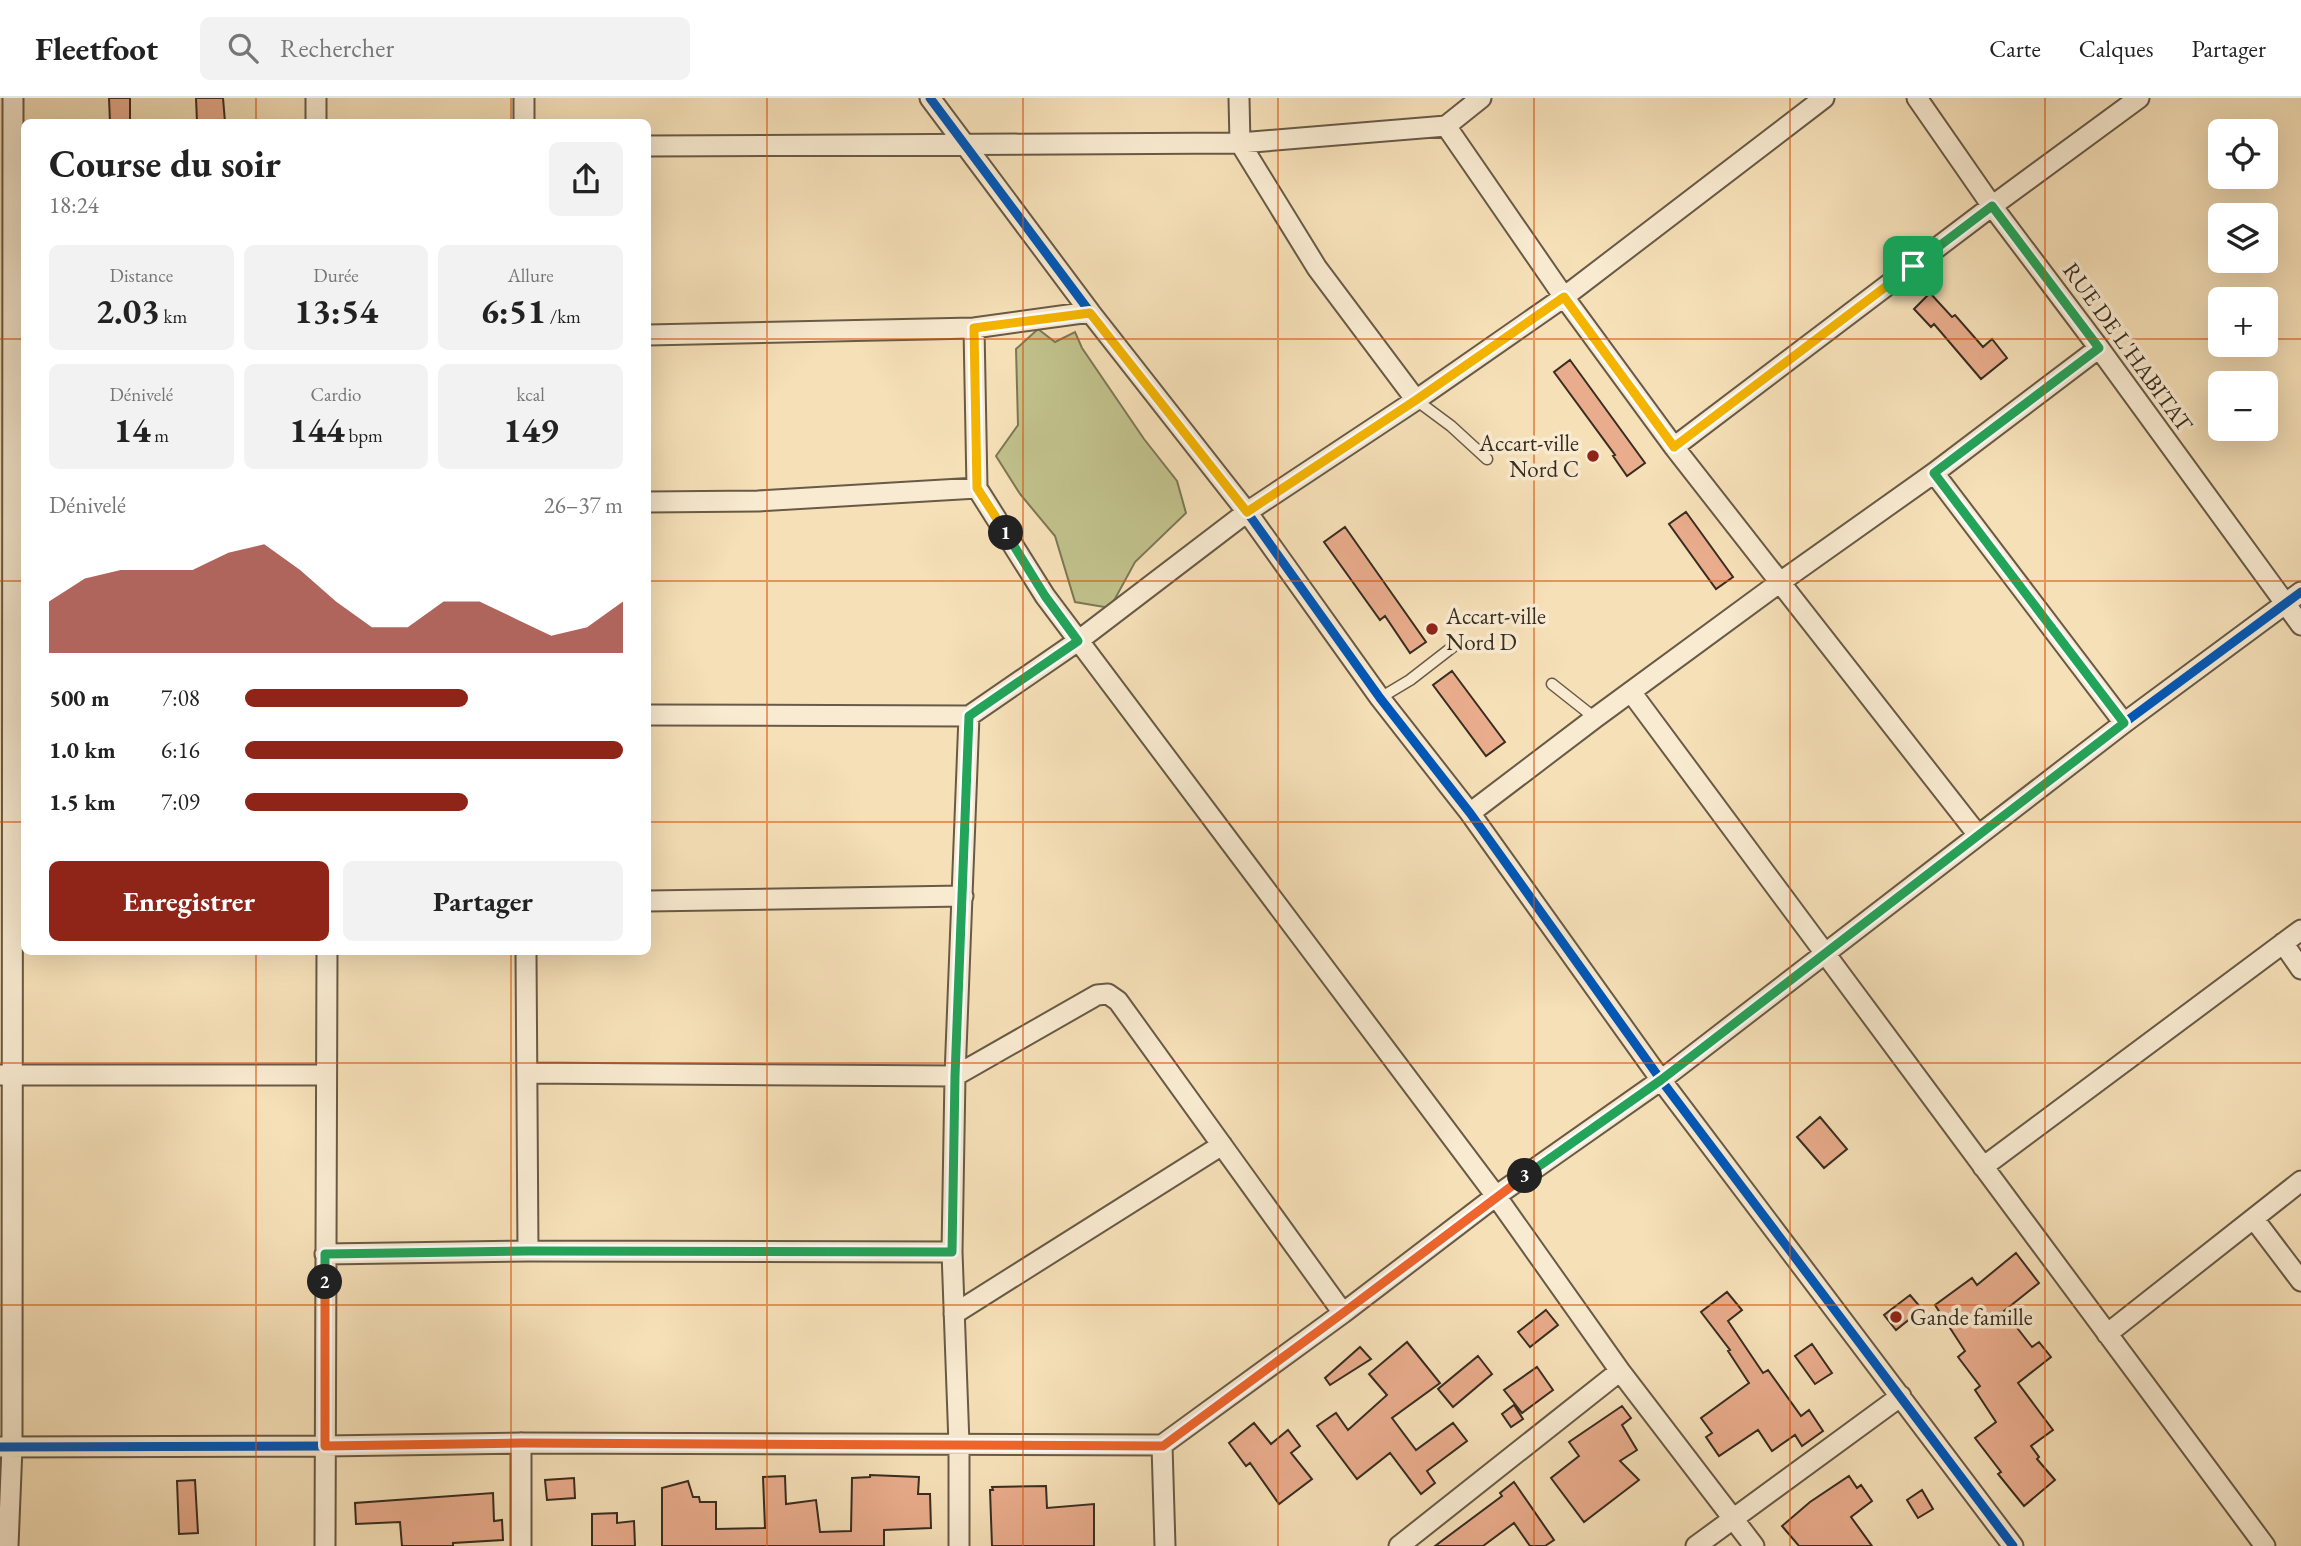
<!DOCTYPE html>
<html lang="fr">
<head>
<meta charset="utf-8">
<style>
  body { margin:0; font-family:"EB Garamond",serif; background:#f2f2f2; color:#222; height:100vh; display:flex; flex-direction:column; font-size:26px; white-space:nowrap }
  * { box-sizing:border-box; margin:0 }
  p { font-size:23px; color:#767676 }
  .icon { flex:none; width:38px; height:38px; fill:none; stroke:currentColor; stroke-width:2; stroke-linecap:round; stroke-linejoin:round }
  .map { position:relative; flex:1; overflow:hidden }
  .side { position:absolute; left:21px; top:21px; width:630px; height:836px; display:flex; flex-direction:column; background:#fff; border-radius:10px; box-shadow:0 7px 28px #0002 }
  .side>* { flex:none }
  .controls { position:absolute; left:2208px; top:21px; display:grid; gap:14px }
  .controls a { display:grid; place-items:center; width:70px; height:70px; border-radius:10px; background:#fff; box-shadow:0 7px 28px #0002; font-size:35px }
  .pin { position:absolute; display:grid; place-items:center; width:60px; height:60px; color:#fff; margin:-30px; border-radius:14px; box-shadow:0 4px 10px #0006 }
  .km { position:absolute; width:35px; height:35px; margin:-18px; border-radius:50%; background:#222; color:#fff; font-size:19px; line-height:35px; text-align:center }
  .round { display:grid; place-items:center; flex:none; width:74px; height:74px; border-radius:10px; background:#f2f2f2 }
  .headline { display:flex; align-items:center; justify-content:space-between; height:119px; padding:0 28px }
  h1 { font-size:38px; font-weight:700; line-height:52px }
  .figures { display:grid; grid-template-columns:repeat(3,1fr); gap:10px; height:119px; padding:7px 28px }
  .figures div { display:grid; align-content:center; border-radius:10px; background:#f2f2f2; text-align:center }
  .figures b { font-size:35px; font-weight:700 }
  .figures small { font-size:19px; font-weight:400 }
  .figures p { font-size:19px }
  .chart { height:196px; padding:14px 28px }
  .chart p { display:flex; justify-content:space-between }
  .chart svg { width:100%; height:126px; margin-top:7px; fill:#8f2418; opacity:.7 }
  .button { display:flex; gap:14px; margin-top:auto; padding:14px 28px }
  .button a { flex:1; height:80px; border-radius:10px; background:#8f2418; color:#fff; font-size:28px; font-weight:700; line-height:80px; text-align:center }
  .button a+a { background:#f2f2f2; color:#222 }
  ul { padding:0 28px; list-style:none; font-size:23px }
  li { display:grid; grid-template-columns:112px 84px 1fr; align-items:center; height:52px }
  li i { height:18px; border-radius:9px; background:#8f2418 }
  header { display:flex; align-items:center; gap:42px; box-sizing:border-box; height:98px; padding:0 35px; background:#fff; border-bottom:2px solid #e0e0e0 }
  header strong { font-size:33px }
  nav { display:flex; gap:38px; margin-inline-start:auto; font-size:24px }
  .search { width:490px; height:63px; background:#f2f2f2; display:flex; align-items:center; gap:18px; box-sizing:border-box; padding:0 24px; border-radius:10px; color:#767676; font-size:26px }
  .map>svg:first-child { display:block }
  .green { fill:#c1c18b; stroke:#7c7756; stroke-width:2 }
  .building { fill:#e9ac8c; stroke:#382d20; stroke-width:2 }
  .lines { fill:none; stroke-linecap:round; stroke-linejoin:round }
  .service-casing { stroke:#685a46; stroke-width:13 }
  .minor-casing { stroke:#685a46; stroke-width:23 }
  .service { stroke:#f9ebd1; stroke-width:10 }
  .minor { stroke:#f9ebd1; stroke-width:19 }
  .cycleway-casing { stroke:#f9ebd1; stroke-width:13 }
  .cycleway { stroke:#0057b8; stroke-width:9 }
  .split-1-casing { stroke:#fff; stroke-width:14 }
  .split-2-casing { stroke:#fff; stroke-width:14 }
  .split-3-casing { stroke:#fff; stroke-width:14 }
  .split-4-casing { stroke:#fff; stroke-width:14 }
  .split-1 { stroke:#f5b400; stroke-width:9 }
  .split-2 { stroke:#22a559; stroke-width:9 }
  .split-3 { stroke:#f0652b; stroke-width:9 }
  .split-4 { stroke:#22a559; stroke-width:9 }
  .grid { fill:none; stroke:#d6550e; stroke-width:2; stroke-opacity:0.55 }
  .poi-dot { fill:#8f2418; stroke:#f9ebd1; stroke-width:2.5 }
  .labels { text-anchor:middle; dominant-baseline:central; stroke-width:7; stroke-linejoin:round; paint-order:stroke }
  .street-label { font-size:23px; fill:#382d20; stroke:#f9ebd1 }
  .poi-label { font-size:23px; fill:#382d20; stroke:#f9ebd1; text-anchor:start }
</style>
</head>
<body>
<header>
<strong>Fleetfoot</strong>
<div class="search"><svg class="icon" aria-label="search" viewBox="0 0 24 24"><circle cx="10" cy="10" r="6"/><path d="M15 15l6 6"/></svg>Rechercher</div>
<nav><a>Carte</a><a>Calques</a><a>Partager</a></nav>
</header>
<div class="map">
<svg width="2301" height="1448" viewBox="0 0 2301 1448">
  <rect width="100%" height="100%" fill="#f6e0b8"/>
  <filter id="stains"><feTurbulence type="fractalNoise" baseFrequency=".00286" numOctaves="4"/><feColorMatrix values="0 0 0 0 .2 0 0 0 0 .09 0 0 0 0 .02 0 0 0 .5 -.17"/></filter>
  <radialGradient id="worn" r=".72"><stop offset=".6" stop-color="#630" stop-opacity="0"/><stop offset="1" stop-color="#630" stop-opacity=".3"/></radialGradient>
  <path class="green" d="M1038,231L1055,244L1075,234L1082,250L1144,341L1177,383L1186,415L1135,464L1110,510L1075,504L1055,438L1020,396L996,358L1018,327L1016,251Z"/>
  <path class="building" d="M109,0H130V24H110Z
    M196,0H223L225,24H197Z
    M1930,195L1952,219L1955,217L1983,249L1992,241L2007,260L1981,281L1934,226L1931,229L1914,211Z
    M1570,262L1645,365L1627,378L1613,358L1615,357L1554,274Z
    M1686,414L1733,479L1716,491L1669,426Z
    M1345,429L1426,544L1410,555L1385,518L1380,522L1324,444Z
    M1452,573L1505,644L1486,658L1433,587Z
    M1820,1019L1847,1051L1824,1070L1797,1039Z
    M2016,1155L2039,1185L2004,1213L2032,1249L2039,1244L2051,1259L2018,1285L2053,1332L2031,1348L2039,1359L2037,1361L2055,1382L2024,1408L1998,1376L2001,1374L1975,1340L1996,1324L1975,1292L1980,1288L1958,1259L1965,1253L1935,1207L1972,1180L1977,1187Z
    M1727,1194L1742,1212L1728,1223L1763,1275L1768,1272L1801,1318L1809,1312L1823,1333L1802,1348L1795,1337L1772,1353L1758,1332L1719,1358L1706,1339L1712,1335L1701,1320L1749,1285L1728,1253L1730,1252L1701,1214Z
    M1910,1197L1922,1211L1896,1232L1884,1217Z
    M1546,1212L1558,1227L1530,1249L1518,1234Z
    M1407,1244L1440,1285L1392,1320L1416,1352L1453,1325L1467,1343L1427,1373L1435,1385L1421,1396L1390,1355L1357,1381L1317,1328L1336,1315L1348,1332L1387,1297L1369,1276Z
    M1812,1246L1832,1275L1815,1286L1795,1258Z
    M1360,1249L1371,1261L1330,1287L1325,1280Z
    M1478,1258L1492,1276L1453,1309L1438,1291Z
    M1537,1269L1553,1292L1522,1315L1504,1292Z
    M1514,1307L1523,1321L1511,1329L1502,1316Z
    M1622,1308L1631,1320L1622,1327L1637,1352L1620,1363L1639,1382L1584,1424L1551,1380L1579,1358L1569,1344Z
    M1254,1325L1271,1346L1288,1332L1300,1348L1291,1355L1312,1381L1279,1406L1250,1365L1246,1368L1229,1345Z
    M870,1377L919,1379L918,1396H930L931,1430L884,1432V1448H662V1390L688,1383L693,1399H699L700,1404H716V1431L765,1430L763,1379L785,1378L786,1406L816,1402L820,1434L851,1433L852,1380L870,1379Z
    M1849,1378L1857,1390L1861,1387L1872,1403L1851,1419L1872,1448H1799L1782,1428L1810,1404Z
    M574,1380L575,1400L547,1402L545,1382Z
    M195,1382L198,1435L179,1436L177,1383Z
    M1514,1384L1554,1442L1545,1448H1530L1514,1425L1483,1448H1435L1502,1398L1500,1395Z
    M1046,1388L1047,1410L1094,1406V1448H992L990,1392H993L992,1389Z
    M1922,1392L1933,1411L1918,1420L1907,1402Z
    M493,1395L494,1423L502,1422L503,1442L453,1445V1448H402L400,1424L356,1426L355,1405Z
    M617,1415V1425L634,1423L635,1448H592V1416Z"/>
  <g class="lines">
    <defs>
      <path id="service" d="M1416,302L1451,328L1487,361
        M1552,586L1595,620
        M1380,600L1410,582L1459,544"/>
      <path id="minor" d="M524,0V24
        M930,0L1090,214L1247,414L1380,600L1470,715L1661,982L2013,1448
        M1239,0L1240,45L1317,170L1416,302
        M1917,0L1992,108L2099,250L2301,527
        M316,24V0
        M1446,28L1564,199L1674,349L1978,737
        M648,48L1240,45L1446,28L1481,0
        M974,230L977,390L1045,498L1496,1098L1620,1273L1754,1448
        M648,237L974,230L1090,214
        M1674,349L1992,108L2139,0
        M1934,375L2124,625
        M648,404L758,403L977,390
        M1631,594L2265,1448
        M648,617L969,618L1078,543L1247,414L1416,302L1564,199L1824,0
        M1470,715L1595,620L1779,485L1934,375L2099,250
        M648,803L963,798
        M2283,845L2301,871
        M526,854L528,1153
        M527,975L955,978L1097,897L1108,896L1118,903L1343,1215
        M1,977H326
        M1983,1069L2301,832
        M2254,1121L2301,1183
        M325,1156L528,1153L952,1154
        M954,1216L1222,1047
        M2107,1236L2301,1083
        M521,1345V1448
        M1162,1347L1165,1448
        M0,1349L325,1348L521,1345L1162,1347L1343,1215L1496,1098L1661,982L2124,625L2301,494
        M8,1448L12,1349L13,0
        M325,1448L327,854
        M959,1448V1346L952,1154L955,978L969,618
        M1399,1448L1620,1273
        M1696,1448L1901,1298"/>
    </defs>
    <use href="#service" class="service-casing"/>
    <use href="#minor" class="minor-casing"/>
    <use href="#service" class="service"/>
    <use href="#minor" class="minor"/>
    <defs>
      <path id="cycleway" d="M930,0L1090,214L1247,414L1380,600L1470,715L1661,982L2013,1448
        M0,1349L325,1348L521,1345L1162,1347L1343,1215L1496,1098L1661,982L2124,625L2301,494"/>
    </defs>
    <use href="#cycleway" class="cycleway-casing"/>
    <use href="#cycleway" class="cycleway"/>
  </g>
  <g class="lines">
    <defs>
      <path id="split-1" d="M1006,435L977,390L974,230L1090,215L1247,414L1416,302L1564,199L1674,349L1913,168"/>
      <path id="split-2" d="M325,1184V1156L528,1153L952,1154L955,978L969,618L1078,543L1045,498L1006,435"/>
      <path id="split-3" d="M325,1184V1348L521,1345L1163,1348L1343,1215L1525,1078"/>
      <path id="split-4" d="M1525,1078L1661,982L2124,625L1934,375L2099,250L1992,108L1913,168"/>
    </defs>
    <use href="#split-1" class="split-1-casing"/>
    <use href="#split-2" class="split-2-casing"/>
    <use href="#split-3" class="split-3-casing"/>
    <use href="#split-4" class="split-4-casing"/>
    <use href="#split-1" class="split-1"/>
    <use href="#split-2" class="split-2"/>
    <use href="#split-3" class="split-3"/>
    <use href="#split-4" class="split-4"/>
  </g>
  <path class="grid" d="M256,0V24M511,0V24M767,0V1448M1023,0V1448M1278,0V1448M1534,0V1448M1790,0V1448M2045,0V1448M0,241H24M648,241H2221M2266,241H2301M0,483H24M648,483H2301M0,724H24M648,724H2301M256,854V1448M511,854V1448M0,965H2301M0,1207H2301"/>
  <g class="poi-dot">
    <circle cx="1593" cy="358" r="7"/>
    <circle cx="1432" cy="531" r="7"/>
    <circle cx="1896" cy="1219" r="7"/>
  </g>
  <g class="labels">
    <g class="street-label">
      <text transform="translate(2128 249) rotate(54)">RUE DE L'HABITAT</text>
    </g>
    <g class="poi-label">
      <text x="1579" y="345" text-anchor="end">Accart-ville<tspan x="1579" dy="26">Nord C</tspan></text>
      <text x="1446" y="518">Accart-ville<tspan x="1446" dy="26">Nord D</tspan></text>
      <text x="1910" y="1219">Gande famille</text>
    </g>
  </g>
  <rect width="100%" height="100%" filter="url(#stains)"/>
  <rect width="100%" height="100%" fill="url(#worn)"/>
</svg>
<div class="controls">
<a><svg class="icon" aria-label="locate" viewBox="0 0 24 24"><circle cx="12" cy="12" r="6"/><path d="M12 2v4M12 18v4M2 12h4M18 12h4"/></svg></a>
<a><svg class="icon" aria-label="layers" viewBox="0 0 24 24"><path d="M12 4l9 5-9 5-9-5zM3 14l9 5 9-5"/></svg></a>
<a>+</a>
<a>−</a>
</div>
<div class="pin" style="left:1913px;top:168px;background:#1e9e55"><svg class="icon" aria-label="arrive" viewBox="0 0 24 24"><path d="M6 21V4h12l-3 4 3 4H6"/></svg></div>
<b class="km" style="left:1006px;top:435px">1</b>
<b class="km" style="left:325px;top:1184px">2</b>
<b class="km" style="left:1525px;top:1078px">3</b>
<section class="side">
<div class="headline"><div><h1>Course du soir</h1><p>18:24</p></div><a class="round"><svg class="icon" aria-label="share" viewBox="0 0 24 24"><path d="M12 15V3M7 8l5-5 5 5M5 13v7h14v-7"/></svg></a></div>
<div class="figures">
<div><p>Distance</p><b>2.03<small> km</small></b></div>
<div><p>Durée</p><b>13:54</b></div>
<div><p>Allure</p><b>6:51<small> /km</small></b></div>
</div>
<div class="figures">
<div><p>Dénivelé</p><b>14<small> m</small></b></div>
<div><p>Cardio</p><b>144<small> bpm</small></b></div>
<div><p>kcal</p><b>149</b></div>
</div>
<div class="chart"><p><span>Dénivelé</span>26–37 m</p>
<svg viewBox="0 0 160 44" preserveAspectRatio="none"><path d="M0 44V26L10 18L20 15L30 15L40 15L50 9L60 6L70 15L80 26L90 35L100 35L110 26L120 26L130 32L140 38L150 35L160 26V44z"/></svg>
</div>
<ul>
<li><b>500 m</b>7:08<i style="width:59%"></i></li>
<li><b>1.0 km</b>6:16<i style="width:100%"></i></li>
<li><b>1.5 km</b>7:09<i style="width:59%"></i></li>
</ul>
<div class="button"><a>Enregistrer</a><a>Partager</a></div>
</section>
</div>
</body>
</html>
